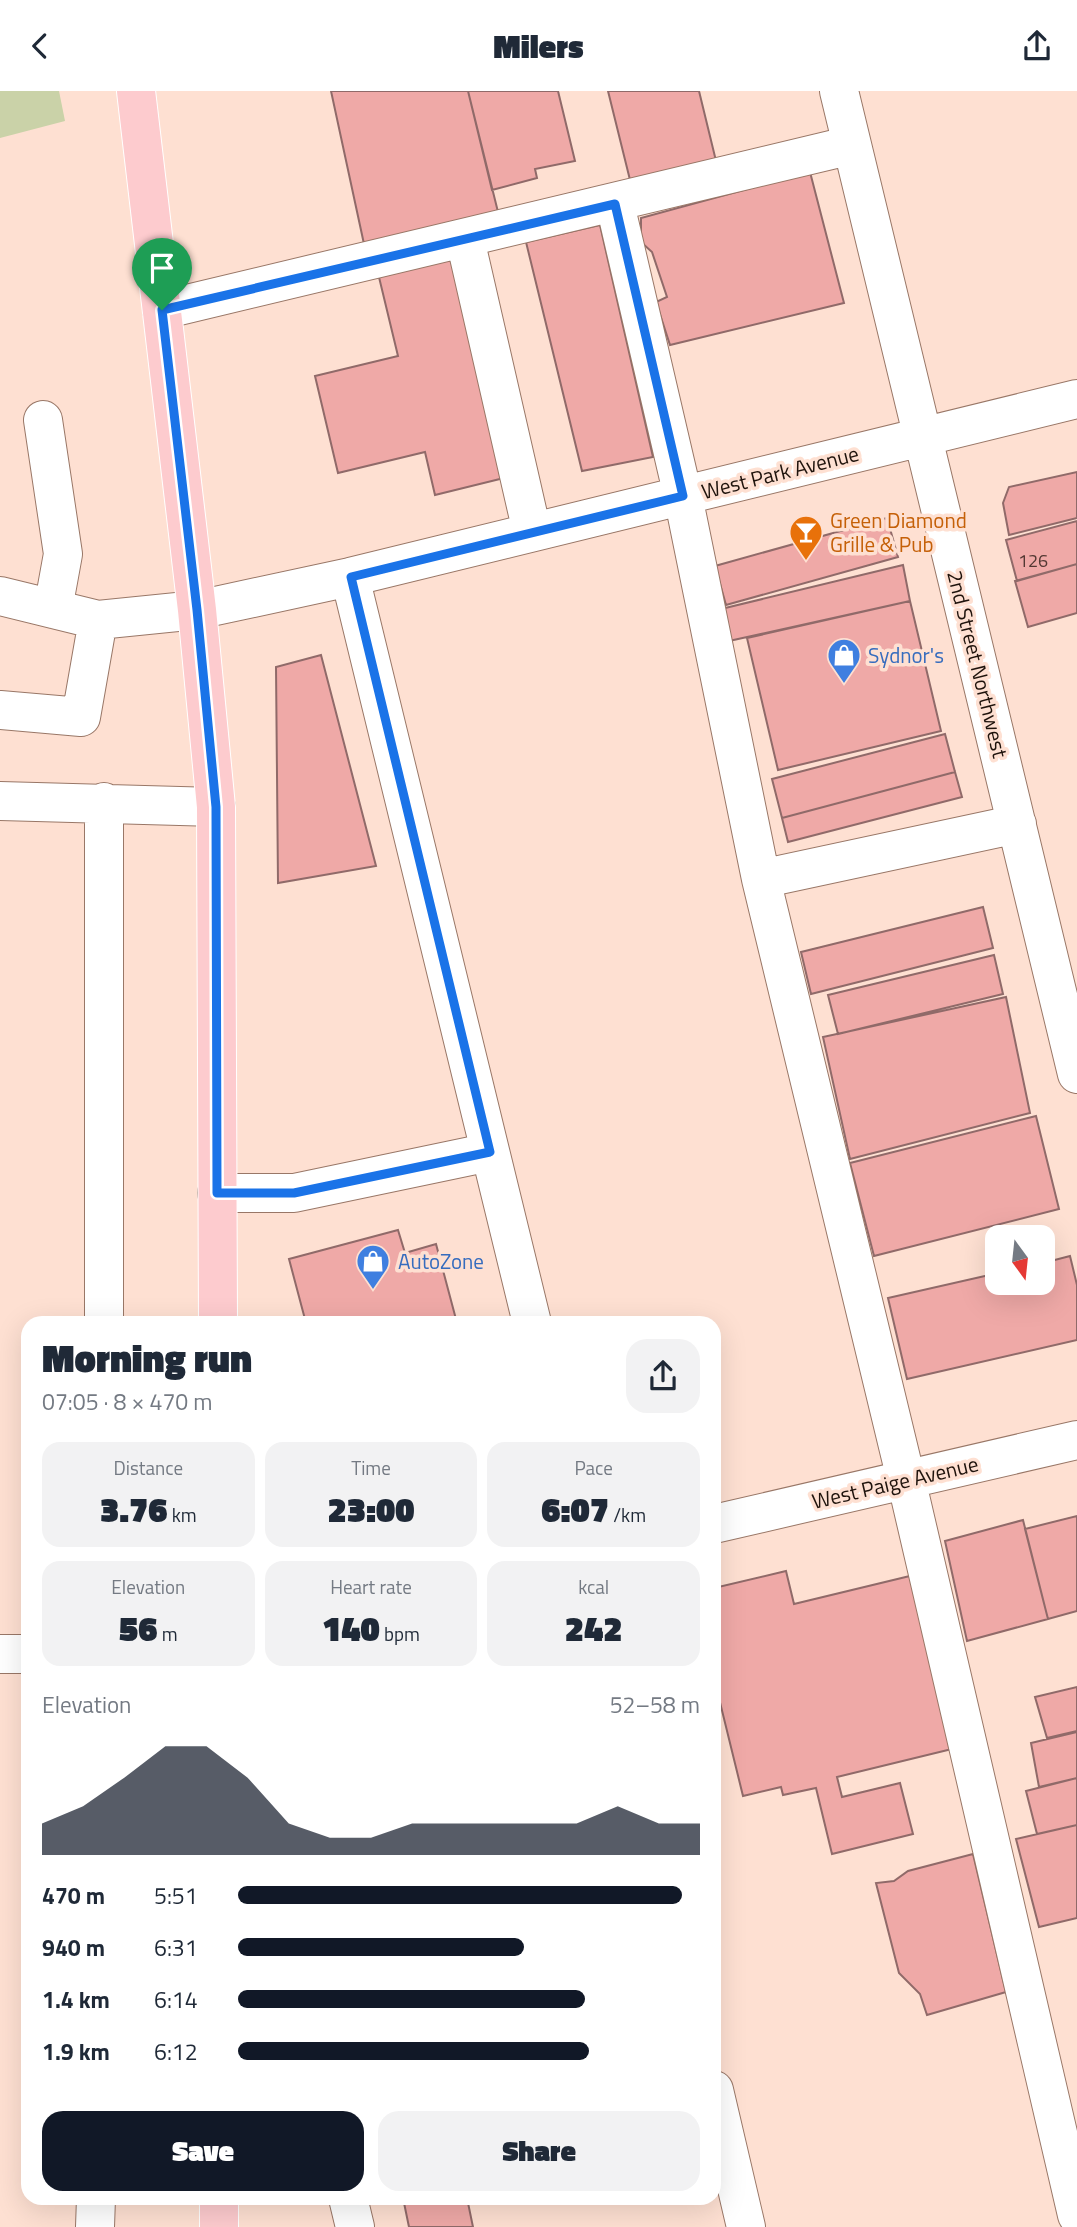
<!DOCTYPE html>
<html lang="en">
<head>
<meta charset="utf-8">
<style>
  body { margin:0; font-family:"Titillium Web",sans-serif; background:#f2f2f3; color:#1f2937; height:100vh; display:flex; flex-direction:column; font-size:26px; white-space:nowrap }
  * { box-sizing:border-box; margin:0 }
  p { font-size:23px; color:#747a83 }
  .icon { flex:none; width:38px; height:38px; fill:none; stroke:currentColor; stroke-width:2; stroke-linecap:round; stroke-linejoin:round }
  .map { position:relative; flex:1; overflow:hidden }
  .details { position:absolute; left:21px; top:1225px; width:700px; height:889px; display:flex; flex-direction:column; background:#fff; border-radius:21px; box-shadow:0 7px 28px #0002 }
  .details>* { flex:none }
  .needle { width:46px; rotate:165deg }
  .controls { position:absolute; left:985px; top:1134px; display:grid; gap:14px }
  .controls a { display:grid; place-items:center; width:70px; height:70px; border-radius:14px; background:#fff; box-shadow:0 7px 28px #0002; font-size:35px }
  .pin { position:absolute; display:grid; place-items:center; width:60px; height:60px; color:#fff; margin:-72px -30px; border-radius:50% 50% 50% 0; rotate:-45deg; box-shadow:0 0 7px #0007 }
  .pin .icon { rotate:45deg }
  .round { display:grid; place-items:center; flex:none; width:74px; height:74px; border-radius:21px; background:#f2f2f3 }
  .headline { display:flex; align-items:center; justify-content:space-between; height:119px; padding:0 21px }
  h1 { font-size:38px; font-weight:800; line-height:52px }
  .figures { display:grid; grid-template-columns:repeat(3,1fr); gap:10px; height:119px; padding:7px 21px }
  .figures div { display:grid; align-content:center; border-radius:18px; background:#f2f2f3; text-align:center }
  .figures b { font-size:35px; font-weight:800 }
  .figures small { font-size:19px; font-weight:400 }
  .figures p { font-size:19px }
  .chart { height:196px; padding:14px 21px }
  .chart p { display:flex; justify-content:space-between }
  .chart svg { width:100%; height:126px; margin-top:7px; fill:#111827; opacity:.7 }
  .cta { display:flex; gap:14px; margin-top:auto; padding:14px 21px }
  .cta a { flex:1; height:80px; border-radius:21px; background:#111827; color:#fff; font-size:28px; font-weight:800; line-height:80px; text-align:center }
  .cta a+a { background:#f2f2f3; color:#1f2937 }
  ul { padding:0 21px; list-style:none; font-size:23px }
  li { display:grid; grid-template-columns:112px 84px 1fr; align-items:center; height:52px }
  li i { height:18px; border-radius:9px; background:#111827 }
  header { display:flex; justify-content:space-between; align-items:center; height:91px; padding:0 21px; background:#fff; font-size:32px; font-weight:800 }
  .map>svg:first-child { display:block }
  .green { fill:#cad2a8 }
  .building { fill:#efa9a7; stroke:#906a69; stroke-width:2 }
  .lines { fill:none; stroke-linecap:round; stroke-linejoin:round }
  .minor-casing { stroke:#997767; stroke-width:40 }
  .major-casing { stroke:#fff; stroke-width:40 }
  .minor { stroke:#fff; stroke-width:38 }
  .major { stroke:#fdcbce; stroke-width:38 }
  .route-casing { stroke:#fff; stroke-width:14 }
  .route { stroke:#1a73e8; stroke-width:9 }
  .labels { text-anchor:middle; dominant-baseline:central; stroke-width:7; stroke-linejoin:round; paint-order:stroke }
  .number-label { font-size:18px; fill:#533833 }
  .street-label { font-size:21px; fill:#1f130c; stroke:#fee0d2 }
  .food-label { font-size:21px; fill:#c56008; stroke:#fee0d2; text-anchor:start }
  .shop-label { font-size:21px; fill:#366cbe; stroke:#fee0d2; text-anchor:start }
</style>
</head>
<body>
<header><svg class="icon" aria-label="back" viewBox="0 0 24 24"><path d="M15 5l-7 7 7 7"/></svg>Milers<svg class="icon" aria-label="share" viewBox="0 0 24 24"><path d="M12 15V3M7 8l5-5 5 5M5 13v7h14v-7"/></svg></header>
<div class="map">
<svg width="1077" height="2136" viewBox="0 0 1077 2136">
  <rect width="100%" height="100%" fill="#fee0d2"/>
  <path class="green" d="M0,0H59L65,30L0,47Z"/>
  <path class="building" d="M331,0H468L499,125L364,153Z
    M468,0H558L575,70L535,78L537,87L492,99Z
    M608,0H699L717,74L632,97Z
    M810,81L844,212L670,254L656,211L667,206L652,161L641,151V127Z
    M600,134L653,366L582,380L526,151Z
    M451,165L504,387L435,404L425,361L338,382L315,285L398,265L378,182Z
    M1077,381V427L1009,444L1003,412L1009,396Z
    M887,427L898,466L726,514L715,475Z
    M1077,430V473L1017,490L1006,449Z
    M1077,473V522L1028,536L1015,490Z
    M903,474L910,510L729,550L721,518Z
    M910,510L941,640L778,679L747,547Z
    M321,564L376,775L278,792L276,576Z
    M945,643L955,681L782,727L772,688Z
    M955,681L962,706L788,751L782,727Z
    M983,816L993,857L811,903L801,861Z
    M994,864L1003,903L838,943L828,904Z
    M1006,906L1030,1022L850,1068L823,946Z
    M1036,1025L1059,1118L874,1165L850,1072Z
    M398,1139L405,1162L436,1153L457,1232H306L289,1168Z
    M1070,1165L1077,1194V1249L907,1288L888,1207L998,1182V1192H1043V1172Z
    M1077,1425V1520L1048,1528L1025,1438Z
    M1023,1429L1048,1528L967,1550L945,1450Z
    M786,1480L794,1513L914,1484L956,1657L837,1686L842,1706L900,1692L913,1743L832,1763L816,1697L783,1704L781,1696L743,1705L714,1587V1497Z
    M1077,1596V1640L1047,1647L1035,1606Z
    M1077,1641V1687L1039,1696L1031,1652Z
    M1077,1687V1734L1037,1743L1026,1700Z
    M1077,1734V1827L1039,1836L1016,1748Z
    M973,1763L1006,1901L927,1924L920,1903L899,1882L876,1792L894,1790L908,1780Z
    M403,2107H467L473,2136H409Z"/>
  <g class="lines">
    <defs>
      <path id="minor" d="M839,0L1077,983
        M615,113L683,405L761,788L906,1388L1077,2124
        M465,148L532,441
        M162,219L852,54
        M43,329L63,463L53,518
        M350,486L532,1232
        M0,505L98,529L197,519L350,486L1077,308
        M0,619L81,626L98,529
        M0,710L216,716
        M104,711V1232
        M761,788L1017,733
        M217,1102H294L490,1061
        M714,1433L1077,1349
        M0,1563H28
        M714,1999L746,2136
        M348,2107L355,2136
        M95,2136L96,2107"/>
      <path id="major" d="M136,0L197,519L216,716L218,1232
        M219,2107V2136"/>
    </defs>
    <use href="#minor" class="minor-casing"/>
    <use href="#major" class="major-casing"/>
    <use href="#minor" class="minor"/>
    <use href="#major" class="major"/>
  </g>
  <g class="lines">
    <defs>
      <path id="route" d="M615,113L683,405L351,486L490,1061L294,1102H217L216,716L197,519L162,219Z"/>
    </defs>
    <use href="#route" class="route-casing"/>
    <use href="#route" class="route"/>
  </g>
  <defs>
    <symbol id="bar-pin" viewBox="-11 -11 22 30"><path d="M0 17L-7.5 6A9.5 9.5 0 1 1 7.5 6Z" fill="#e8710a" stroke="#fee0d2"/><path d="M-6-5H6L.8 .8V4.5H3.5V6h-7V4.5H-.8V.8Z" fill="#fff"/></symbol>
    <symbol id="shop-pin" viewBox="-11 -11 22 30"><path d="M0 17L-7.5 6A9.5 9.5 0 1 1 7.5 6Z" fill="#3f7fe0" stroke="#fee0d2"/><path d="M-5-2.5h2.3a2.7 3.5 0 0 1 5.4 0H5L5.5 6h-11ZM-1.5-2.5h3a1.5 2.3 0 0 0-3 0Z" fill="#fff"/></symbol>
  </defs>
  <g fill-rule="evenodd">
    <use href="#bar-pin" x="787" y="422" width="38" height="52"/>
    <use href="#shop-pin" x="825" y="545" width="38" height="52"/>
    <use href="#shop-pin" x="354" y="1151" width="38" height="52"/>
  </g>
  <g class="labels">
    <g class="number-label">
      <text x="1033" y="469">126</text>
    </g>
    <g class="street-label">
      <text transform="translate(780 381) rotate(-14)">West Park Avenue</text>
      <text transform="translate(978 573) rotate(76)">2nd Street Northwest</text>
      <text transform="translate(895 1391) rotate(-13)">West Paige Avenue</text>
    </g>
    <g class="food-label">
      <text x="830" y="429">Green Diamond<tspan x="830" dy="24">Grille &amp; Pub</tspan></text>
    </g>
    <g class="shop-label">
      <text x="868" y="564">Sydnor's</text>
      <text x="398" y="1170">AutoZone</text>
    </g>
  </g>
</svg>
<div class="controls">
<a><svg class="needle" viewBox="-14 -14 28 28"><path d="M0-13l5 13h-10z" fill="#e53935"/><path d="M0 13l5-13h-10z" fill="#747a83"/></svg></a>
</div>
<div class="pin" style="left:162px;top:219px;background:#1e9e55"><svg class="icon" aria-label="arrive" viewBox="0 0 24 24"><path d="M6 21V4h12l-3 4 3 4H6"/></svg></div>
<section class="details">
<div class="headline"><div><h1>Morning run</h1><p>07:05 · 8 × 470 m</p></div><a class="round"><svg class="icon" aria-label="share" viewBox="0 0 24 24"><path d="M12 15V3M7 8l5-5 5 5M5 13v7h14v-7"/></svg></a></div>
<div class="figures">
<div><p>Distance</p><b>3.76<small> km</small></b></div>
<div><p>Time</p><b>23:00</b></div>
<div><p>Pace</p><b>6:07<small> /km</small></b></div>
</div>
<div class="figures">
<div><p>Elevation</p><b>56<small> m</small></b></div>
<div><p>Heart rate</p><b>140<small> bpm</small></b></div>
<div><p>kcal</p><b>242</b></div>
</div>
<div class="chart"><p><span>Elevation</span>52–58 m</p>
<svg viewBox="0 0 160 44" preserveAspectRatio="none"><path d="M0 44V33L10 27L20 17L30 6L40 6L50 17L60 33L70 38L80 38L90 33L100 33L110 33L120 33L130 33L140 27L150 33L160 33V44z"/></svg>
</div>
<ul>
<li><b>470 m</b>5:51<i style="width:96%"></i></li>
<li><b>940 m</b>6:31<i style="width:62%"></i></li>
<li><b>1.4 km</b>6:14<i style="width:75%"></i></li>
<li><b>1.9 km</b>6:12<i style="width:76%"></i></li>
</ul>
<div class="cta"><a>Save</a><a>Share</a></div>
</section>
</div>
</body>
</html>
